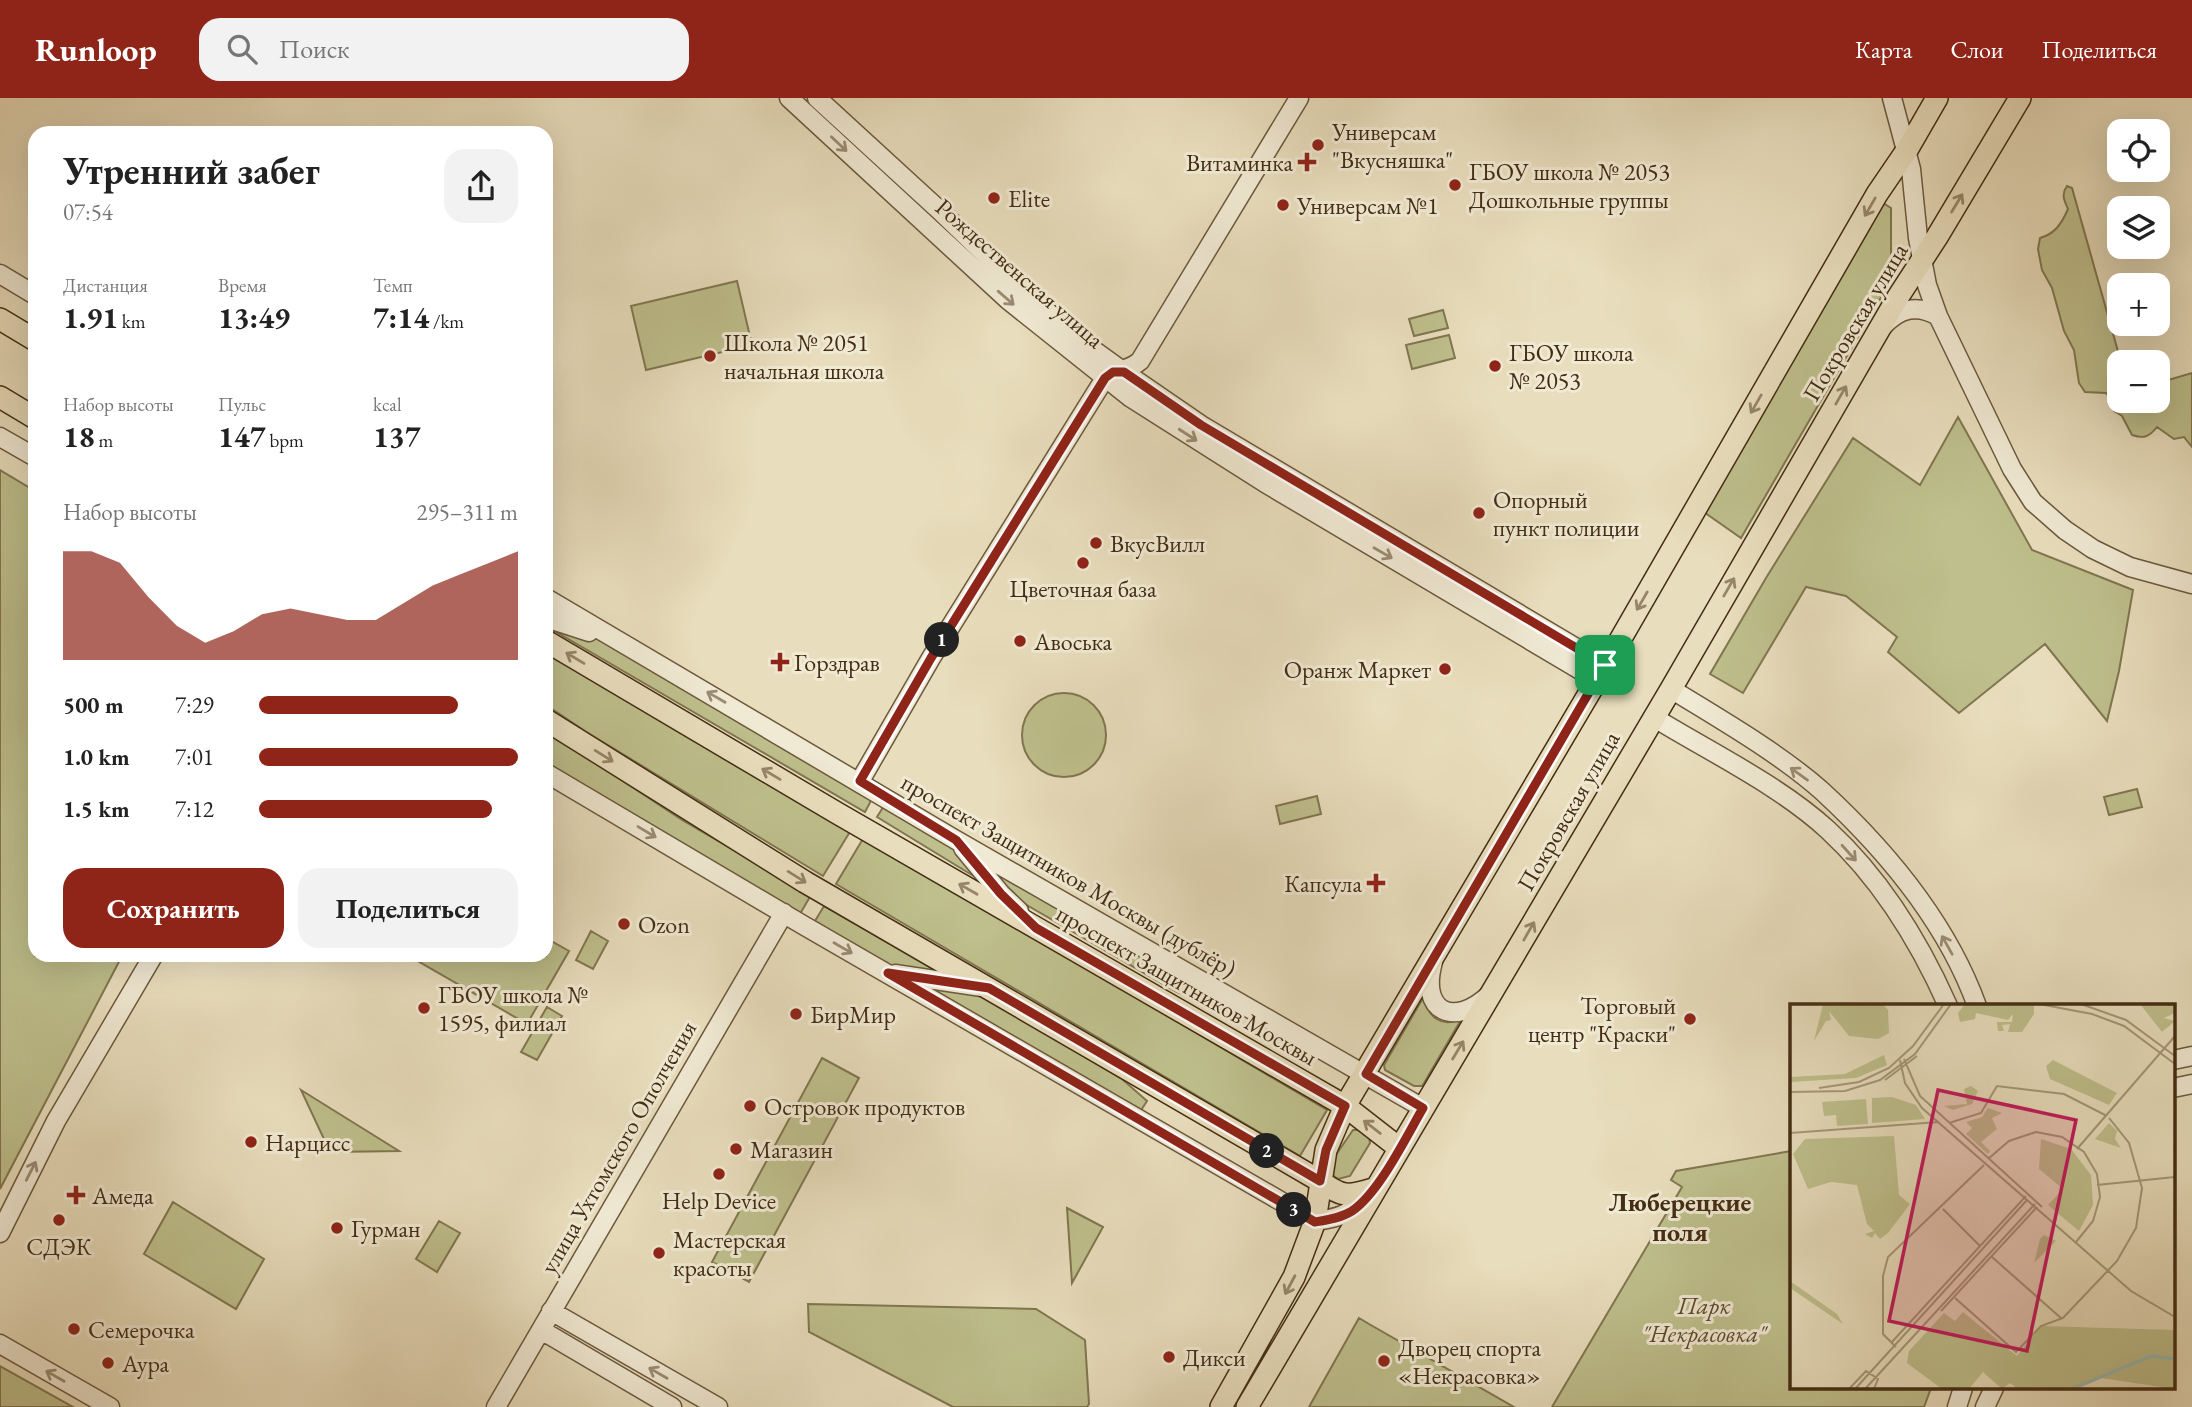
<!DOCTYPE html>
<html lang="ru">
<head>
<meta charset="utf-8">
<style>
  body { margin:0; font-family:"EB Garamond",serif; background:#f2f2f2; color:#222; height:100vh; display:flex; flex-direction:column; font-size:26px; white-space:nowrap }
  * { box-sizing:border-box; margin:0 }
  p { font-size:23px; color:#767676 }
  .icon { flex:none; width:38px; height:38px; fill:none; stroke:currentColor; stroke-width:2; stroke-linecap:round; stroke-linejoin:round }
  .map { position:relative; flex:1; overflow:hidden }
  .panel { position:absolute; left:28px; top:28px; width:525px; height:836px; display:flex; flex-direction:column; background:#fff; border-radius:21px; box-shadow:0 7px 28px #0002 }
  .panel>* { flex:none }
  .fabs { position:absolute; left:2107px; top:21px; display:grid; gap:14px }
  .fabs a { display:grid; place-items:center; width:63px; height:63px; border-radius:14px; background:#fff; box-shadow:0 7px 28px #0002; font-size:35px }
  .pin { position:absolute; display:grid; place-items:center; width:60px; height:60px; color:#fff; margin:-30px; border-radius:14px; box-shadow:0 4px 10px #0006 }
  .km { position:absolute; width:35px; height:35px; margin:-18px; border-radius:50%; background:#222; color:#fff; font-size:19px; line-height:35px; text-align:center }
  .round { display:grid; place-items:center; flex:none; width:74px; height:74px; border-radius:21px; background:#f2f2f2 }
  .head { display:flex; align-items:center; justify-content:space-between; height:119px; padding:0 35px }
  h1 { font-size:38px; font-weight:700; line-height:52px }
  .figures { display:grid; grid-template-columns:repeat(3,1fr); gap:10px; height:119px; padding:7px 35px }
  .figures div { display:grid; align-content:center }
  .figures b { font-size:30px; font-weight:700 }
  .figures small { font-size:19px; font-weight:400 }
  .figures p { font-size:19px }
  .chart { height:196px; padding:14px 35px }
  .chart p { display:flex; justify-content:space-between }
  .chart svg { width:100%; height:126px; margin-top:7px; fill:#8f2418; opacity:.7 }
  .action { display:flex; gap:14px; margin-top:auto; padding:14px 35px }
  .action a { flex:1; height:80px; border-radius:21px; background:#8f2418; color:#fff; font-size:28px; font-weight:700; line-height:80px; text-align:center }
  .action a+a { background:#f2f2f2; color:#222 }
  ul { padding:0 35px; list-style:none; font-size:23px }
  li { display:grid; grid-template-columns:112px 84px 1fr; align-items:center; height:52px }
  li i { height:18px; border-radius:9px; background:#8f2418 }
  header { display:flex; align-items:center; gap:42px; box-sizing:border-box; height:98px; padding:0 35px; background:#8f2418; color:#fff }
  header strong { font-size:33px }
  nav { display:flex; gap:38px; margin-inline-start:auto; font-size:24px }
  .search { width:490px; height:63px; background:#f2f2f2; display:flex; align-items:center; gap:18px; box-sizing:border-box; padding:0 24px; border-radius:21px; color:#767676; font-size:26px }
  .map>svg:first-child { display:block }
  .green { fill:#bebf8c; stroke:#807650; stroke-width:2 }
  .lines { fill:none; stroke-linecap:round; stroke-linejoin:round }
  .minor-casing { stroke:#6c593d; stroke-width:21 }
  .major-casing { stroke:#432d13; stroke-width:24 }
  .minor { stroke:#f0e9d3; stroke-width:18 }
  .major { stroke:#e8ddbc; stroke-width:21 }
  .oneway { stroke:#9a8b73 }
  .oneway2 { stroke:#968568 }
  .route-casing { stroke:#fff; stroke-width:14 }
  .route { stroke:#8f2418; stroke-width:9 }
  .poi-dot { fill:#8f2418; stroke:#f0e9d3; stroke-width:2.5 }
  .labels { text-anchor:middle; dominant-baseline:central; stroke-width:6; stroke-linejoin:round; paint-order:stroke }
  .poi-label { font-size:24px; fill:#432d13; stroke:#f0e9d3; text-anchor:start }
  .street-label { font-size:24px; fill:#432d13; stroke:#f0e9d3 }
  .park-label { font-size:24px; font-style:italic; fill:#5c4a2b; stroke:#f0e9d3 }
  .neighbourhood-label { font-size:26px; font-weight:bold; fill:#432d13; stroke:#f0e9d3 }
  .inset-river { fill:none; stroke:#97bcb1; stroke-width:3.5 }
  .inset-road { fill:none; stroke:#a69778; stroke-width:2 }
  .view { fill:#c2185b; fill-opacity:0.15; stroke:#c2185b; stroke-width:3.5 }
  .inset-edge { fill:none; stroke:#432d13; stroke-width:3.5 }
</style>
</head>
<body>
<header>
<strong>Runloop</strong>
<div class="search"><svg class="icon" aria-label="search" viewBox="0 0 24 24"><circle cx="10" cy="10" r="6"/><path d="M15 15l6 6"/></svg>Поиск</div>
<nav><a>Карта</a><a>Слои</a><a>Поделиться</a></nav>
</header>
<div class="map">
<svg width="2192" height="1309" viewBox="0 0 2192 1309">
  <rect width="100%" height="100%" fill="#e8ddbc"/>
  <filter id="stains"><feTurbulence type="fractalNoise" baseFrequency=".00286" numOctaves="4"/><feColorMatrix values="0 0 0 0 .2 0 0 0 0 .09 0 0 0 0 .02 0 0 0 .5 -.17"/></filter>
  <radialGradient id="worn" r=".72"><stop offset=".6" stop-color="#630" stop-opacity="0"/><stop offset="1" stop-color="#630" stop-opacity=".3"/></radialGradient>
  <path class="green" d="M2067,88L2072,90L2121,264H2119V303H2158V285L2192,275V349L2184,339L2174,341L2157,329C2149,339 2144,341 2132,337L2122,318L2114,313L2112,302L2106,295L2085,294L2079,285L2074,252L2064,233L2052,190L2042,172L2038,151L2040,140C2055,136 2062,125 2068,111C2064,102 2061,96 2067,88Z
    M1883,105L1891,110V182L1741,440L1701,412Z
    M737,183L752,247L646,272L631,208Z
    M1443,212L1448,230L1414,238L1409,221Z
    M1449,237L1455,260L1412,271L1406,247Z
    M1958,319L2032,452L2133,492L2119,573L2107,623L2045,546L1959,615L1888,554L1897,539L1846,498L1806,489L1743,595L1710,576L1766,480L1853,340L1920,387Z
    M0,372L35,393V858H122L0,1091Z
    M546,524L621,548L874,697L865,714L546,528Z
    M546,554L851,732L823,778L588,635L546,607Z
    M1022 637a42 42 0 1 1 84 0a42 42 0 1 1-84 0Z
    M546,632L682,722L811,797L800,816L546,668Z
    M2137,691L2142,709L2109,717L2104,699Z
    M1317,698L1321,716L1280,726L1276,708Z
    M885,706L956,747L985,785L877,719Z
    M864,739L1327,1012L1300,1058L836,786Z
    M986,763L1212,895L1206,905L1177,894L1025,806L1007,791Z
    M824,808L944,877L893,871L815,823Z
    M591,833L608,843L593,871L576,862Z
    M546,840L569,853L527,926L409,858H546Z
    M912,885L979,896L1122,981L1147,1003L1140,1014Z
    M1423,900C1429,919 1441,931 1462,920L1424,985L1422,988H1414L1385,972L1384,967Z
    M547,909L562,918L537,962L521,954Z
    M822,960L859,980L749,1184L712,1164Z
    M301,992L399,1053L330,1054Z
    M1353,1032H1360L1369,1038L1370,1045L1350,1078L1338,1081L1331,1076V1064Z
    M1791,1053V1290H1931L1924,1309H1552L1682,1089L1671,1082L1676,1073Z
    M173,1104L264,1161L236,1211L144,1156Z
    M1067,1110L1103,1129L1072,1185Z
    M439,1123L460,1135L437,1174L416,1161Z
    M808,1206L1036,1211L1085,1242L1089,1306L1087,1309H953L809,1234Z
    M1359,1220L1369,1226L1514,1309H1309Z
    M0,1268L73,1309H0Z"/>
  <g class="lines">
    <defs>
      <path id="minor" d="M789,0L1008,202L1131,300L1265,385L1597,582
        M817,0L938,111L1020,190L1081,243L1124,274L1201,327L1605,567
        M1892,0L1911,71L1918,140L1927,187L1938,218L2012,371L2033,404L2065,432L2093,451L2130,469L2192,486
        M0,176L35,197
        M1883,228C1900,210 1917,206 1938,218
        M0,339L35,359
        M546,500L956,742L1423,1010
        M546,520L589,534
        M1671,591C1720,621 1779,655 1822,693C1886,752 1947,825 1977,908
        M1653,619C1710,654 1779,687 1828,732C1880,780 1920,845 1948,908
        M546,675L803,827L1315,1123C1339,1120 1349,1117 1366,1099
        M860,683L931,560L1105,280C1115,270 1126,275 1140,263L1299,0
        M963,750L1001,796L1019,813
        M1433,864C1419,914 1454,930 1489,897
        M895,876L982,889
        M2173,962L2192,958
        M2173,990L2192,986
        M0,1135L56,1023L153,858
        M551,1213L718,1309
        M541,1232L672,1309
        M0,1246L110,1309
        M496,1309L784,815
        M1957,1309L1963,1290
        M1985,1309L1994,1290"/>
      <path id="major" d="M0,221L35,242
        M0,299L35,320
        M546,543L837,715L1345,1008L1399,1050
        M546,622L805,784L1320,1083C1342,1099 1347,1099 1373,1091
        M1221,1309L1294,1179L1315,1123L1326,1052L1345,1008L1597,582L1877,96L1907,52L1937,0
        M1247,1309L1671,591L1898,199L1937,139L2020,0"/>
    </defs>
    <use href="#minor" class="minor-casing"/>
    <use href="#major" class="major-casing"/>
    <use href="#minor" class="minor"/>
    <use href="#major" class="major"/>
  </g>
  <defs><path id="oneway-shaft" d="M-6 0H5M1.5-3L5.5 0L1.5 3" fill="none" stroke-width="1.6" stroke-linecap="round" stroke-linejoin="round" transform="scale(1.75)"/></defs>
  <g class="oneway">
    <use href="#oneway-shaft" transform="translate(839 46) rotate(43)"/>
    <use href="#oneway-shaft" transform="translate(1006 200) rotate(41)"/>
    <use href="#oneway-shaft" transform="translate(1188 337) rotate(33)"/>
    <use href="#oneway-shaft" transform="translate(1383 455) rotate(30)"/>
    <use href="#oneway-shaft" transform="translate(716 599) rotate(-150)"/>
    <use href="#oneway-shaft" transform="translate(1799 676) rotate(-144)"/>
    <use href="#oneway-shaft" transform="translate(647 734) rotate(31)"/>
    <use href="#oneway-shaft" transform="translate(1849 755) rotate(48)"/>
    <use href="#oneway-shaft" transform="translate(1947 847) rotate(-119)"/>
    <use href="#oneway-shaft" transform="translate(843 850) rotate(30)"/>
    <use href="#oneway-shaft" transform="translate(31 1073) rotate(-63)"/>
    <use href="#oneway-shaft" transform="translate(658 1275) rotate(-150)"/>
    <use href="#oneway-shaft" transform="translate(55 1278) rotate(-150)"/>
  </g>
  <g class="oneway2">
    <use href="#oneway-shaft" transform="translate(1957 105) rotate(-59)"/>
    <use href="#oneway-shaft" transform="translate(1870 109) rotate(120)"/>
    <use href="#oneway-shaft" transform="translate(1841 297) rotate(-60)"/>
    <use href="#oneway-shaft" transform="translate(1756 306) rotate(120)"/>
    <use href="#oneway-shaft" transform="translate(1729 489) rotate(-60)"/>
    <use href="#oneway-shaft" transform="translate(1642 503) rotate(120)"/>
    <use href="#oneway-shaft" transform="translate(575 560) rotate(-149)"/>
    <use href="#oneway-shaft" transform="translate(604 658) rotate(32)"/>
    <use href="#oneway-shaft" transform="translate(771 676) rotate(-149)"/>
    <use href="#oneway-shaft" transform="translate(797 779) rotate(32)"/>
    <use href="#oneway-shaft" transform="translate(968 791) rotate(-150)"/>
    <use href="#oneway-shaft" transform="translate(1529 833) rotate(-60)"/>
    <use href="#oneway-shaft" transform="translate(1458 952) rotate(-59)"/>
    <use href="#oneway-shaft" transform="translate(1372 1029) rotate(-142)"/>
    <use href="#oneway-shaft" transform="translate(1290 1187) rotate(118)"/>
  </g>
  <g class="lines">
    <defs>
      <path id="route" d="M1113,274H1124L1201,327L1605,567L1366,976L1423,1010C1406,1039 1379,1095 1352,1113C1341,1120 1327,1122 1315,1124L888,875L989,890L1320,1083L1326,1052L1345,1008L1036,830L1001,796L956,742L860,683L931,560L1105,280Z"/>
    </defs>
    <use href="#route" class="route-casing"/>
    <use href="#route" class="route"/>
  </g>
  <g class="poi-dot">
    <circle cx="1318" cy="47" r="7"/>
    <path d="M1303.5 53.5h7v7h7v7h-7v7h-7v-7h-7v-7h7z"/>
    <circle cx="1455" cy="87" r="7"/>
    <circle cx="994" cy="100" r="7"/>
    <circle cx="1283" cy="107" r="7"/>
    <circle cx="710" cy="258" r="7"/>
    <circle cx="1495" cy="268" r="7"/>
    <circle cx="1479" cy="415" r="7"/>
    <circle cx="1096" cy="445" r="7"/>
    <circle cx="1083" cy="465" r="7"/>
    <circle cx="1020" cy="543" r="7"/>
    <path d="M776.5 553.5h7v7h7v7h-7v7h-7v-7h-7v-7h7z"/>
    <circle cx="1445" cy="571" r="7"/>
    <path d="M1372.5 774.5h7v7h7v7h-7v7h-7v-7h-7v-7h7z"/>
    <circle cx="624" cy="826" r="7"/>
    <circle cx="424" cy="910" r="7"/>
    <circle cx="796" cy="916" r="7"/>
    <circle cx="1690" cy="921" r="7"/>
    <circle cx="750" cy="1008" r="7"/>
    <circle cx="251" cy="1044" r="7"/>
    <circle cx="736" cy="1051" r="7"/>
    <circle cx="719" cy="1076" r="7"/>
    <path d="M72.5 1086.5h7v7h7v7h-7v7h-7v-7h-7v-7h7z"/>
    <circle cx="59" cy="1122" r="7"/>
    <circle cx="337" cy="1130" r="7"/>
    <circle cx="659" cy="1155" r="7"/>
    <circle cx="74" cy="1231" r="7"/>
    <circle cx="1169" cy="1259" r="7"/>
    <circle cx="1384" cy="1263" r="7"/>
    <circle cx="108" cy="1265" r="7"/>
  </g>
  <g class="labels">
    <g class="poi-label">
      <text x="1332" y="33">Универсам<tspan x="1332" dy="28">"Вкусняшка"</tspan></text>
      <text x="1293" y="64" text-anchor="end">Витаминка</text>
      <text x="1469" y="73">ГБОУ школа № 2053<tspan x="1469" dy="28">Дошкольные группы</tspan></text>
      <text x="1008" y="100">Elite</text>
      <text x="1297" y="107">Универсам №1</text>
      <text x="724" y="244">Школа № 2051<tspan x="724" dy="28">начальная школа</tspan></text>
      <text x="1509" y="254">ГБОУ школа<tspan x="1509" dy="28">№ 2053</tspan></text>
      <text x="1493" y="401">Опорный<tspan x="1493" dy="28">пункт полиции</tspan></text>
      <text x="1110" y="445">ВкусВилл</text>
      <text x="1083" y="490" text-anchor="middle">Цветочная база</text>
      <text x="1034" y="543">Авоська</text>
      <text x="794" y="564">Горздрав</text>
      <text x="1431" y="571" text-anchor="end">Оранж Маркет</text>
      <text x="1362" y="785" text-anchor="end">Капсула</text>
      <text x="638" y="826">Ozon</text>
      <text x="438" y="896">ГБОУ школа №<tspan x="438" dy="28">1595, филиал</tspan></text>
      <text x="1676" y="907" text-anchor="end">Торговый<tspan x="1676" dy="28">центр "Краски"</tspan></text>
      <text x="810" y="916">БирМир</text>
      <text x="764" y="1008">Островок продуктов</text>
      <text x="265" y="1044">Нарцисс</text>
      <text x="750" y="1051">Магазин</text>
      <text x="92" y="1097">Амеда</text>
      <text x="719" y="1102" text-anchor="middle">Help Device</text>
      <text x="351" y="1130">Гурман</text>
      <text x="673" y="1141">Мастерская<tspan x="673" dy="28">красоты</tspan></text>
      <text x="59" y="1148" text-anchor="middle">СДЭК</text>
      <text x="88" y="1231">Семерочка</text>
      <text x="1398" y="1249">Дворец спорта<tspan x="1398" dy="28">«Некрасовка»</tspan></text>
      <text x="1183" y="1259">Дикси</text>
      <text x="122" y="1265">Аура</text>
    </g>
    <g class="street-label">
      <text transform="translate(1020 175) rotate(41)">Рождественская улица</text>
      <text transform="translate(1855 224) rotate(-59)">Покровская улица</text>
      <text transform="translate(1568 713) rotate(-60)">Покровская улица</text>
      <text transform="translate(1069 777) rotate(30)">проспект Защитников Москвы (дублёр)</text>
      <text transform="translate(1187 887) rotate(30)">проспект Защитников Москвы</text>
      <text transform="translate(618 1049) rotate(-60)">улица Ухтомского Ополчения</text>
    </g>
    <g class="park-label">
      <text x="1704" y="1207">Парк<tspan x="1704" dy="28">"Некрасовка"</tspan></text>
    </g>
    <g class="neighbourhood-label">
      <text x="1680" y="1104">Люберецкие<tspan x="1680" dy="30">поля</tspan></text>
    </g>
  </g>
  <g transform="translate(1790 906)">
    <rect width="385" height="385" fill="#e8ddbc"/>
    <path d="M33,0H93L98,6L99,29L88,35L59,32L39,7L41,16L36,17L24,37ZM175,0H244V10L232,28H218L220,20L212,21L214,27H208L207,18H222L223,10L218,16L186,9L185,15L170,18L168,9ZM350,0H385V9L374,14L385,17L372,28ZM94,51L97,61L66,74L0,78V73L55,70ZM263,56L327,89L319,101L260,75L256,62ZM181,82L188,87L182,100L163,106L154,102L177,100L174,85ZM102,93L126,101L135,115L82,119V94ZM76,95L78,120L47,122L46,111L34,112L32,98ZM198,104L212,109L202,114L207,125L191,138L200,147L198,150L176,130L182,124L176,118L192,113ZM319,119L327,127L325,135L331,144L305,135ZM104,132L109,191L120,200L98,229L90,235L85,229L82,234L75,230L84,227L77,220L67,181L41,178L18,185L3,150L15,135ZM251,135L281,145L301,171L303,201L289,227L258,201L273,185L249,165ZM254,231L266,237L244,259L250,235ZM0,277L47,310L53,320L0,284ZM173,308L227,352L251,322L385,326V385L311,374L285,385H228L220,379L212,385L193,368L179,385H152L117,359L119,347L154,309L165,317Z" fill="#bebf8c"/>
    <path class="inset-river" d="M282,385L361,352L385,355"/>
    <path class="inset-road" d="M249,0L302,10L334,22L385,60M291,0L336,16L385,52M114,55L130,92L252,203M110,56L115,79L132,104L341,287L385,313M95,76L127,52M29,84L69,78L99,64L123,42L154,0M0,88L55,87L90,76L125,50L161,0M159,119L191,109L207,82L274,90L317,112M0,129L149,118M287,145L385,32M198,155L219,137L246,128L272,133L294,148L307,170L310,193L303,217L286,238M307,181L385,173M153,205L190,242M202,253L272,315M165,294L226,348L251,322L273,314L327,257L346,224L352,184L339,139L319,114M151,307L247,203M101,339L236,192M106,343L93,330V272L98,253L194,161M59,385L76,367L88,375L84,385M65,385L237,196M75,385L245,200"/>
    <path class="view" d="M148,86L286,116L237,347L99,317Z"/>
    <rect width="385" height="385" class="inset-edge"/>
  </g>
  <rect width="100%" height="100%" filter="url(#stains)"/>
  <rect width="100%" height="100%" fill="url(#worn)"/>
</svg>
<div class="fabs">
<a><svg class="icon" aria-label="locate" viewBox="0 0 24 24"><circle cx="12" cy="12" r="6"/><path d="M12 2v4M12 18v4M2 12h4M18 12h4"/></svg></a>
<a><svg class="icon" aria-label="layers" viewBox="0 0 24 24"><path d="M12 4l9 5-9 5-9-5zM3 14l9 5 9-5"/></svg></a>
<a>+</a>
<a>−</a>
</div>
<div class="pin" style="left:1605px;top:567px;background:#1e9e55"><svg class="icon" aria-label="arrive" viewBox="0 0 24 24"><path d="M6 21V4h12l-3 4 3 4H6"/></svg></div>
<b class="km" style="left:942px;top:542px">1</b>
<b class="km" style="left:1267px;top:1053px">2</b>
<b class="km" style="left:1294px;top:1112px">3</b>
<section class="panel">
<div class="head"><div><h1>Утренний забег</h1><p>07:54</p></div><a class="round"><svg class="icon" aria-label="share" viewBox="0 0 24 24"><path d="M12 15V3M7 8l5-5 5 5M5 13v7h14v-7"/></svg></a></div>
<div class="figures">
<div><p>Дистанция</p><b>1.91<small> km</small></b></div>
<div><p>Время</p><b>13:49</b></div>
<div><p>Темп</p><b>7:14<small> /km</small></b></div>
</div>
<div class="figures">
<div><p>Набор высоты</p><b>18<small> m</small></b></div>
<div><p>Пульс</p><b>147<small> bpm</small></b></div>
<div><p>kcal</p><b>137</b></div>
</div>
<div class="chart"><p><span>Набор высоты</span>295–311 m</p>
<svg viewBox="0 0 160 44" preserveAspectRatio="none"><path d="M0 44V6L10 6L20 10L30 22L40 32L50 38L60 34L70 28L80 26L90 28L100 30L110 30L120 24L130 18L140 14L150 10L160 6V44z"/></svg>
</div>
<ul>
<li><b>500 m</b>7:29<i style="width:77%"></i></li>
<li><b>1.0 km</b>7:01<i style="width:100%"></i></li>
<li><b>1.5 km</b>7:12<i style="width:90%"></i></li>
</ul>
<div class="action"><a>Сохранить</a><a>Поделиться</a></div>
</section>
</div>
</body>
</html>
